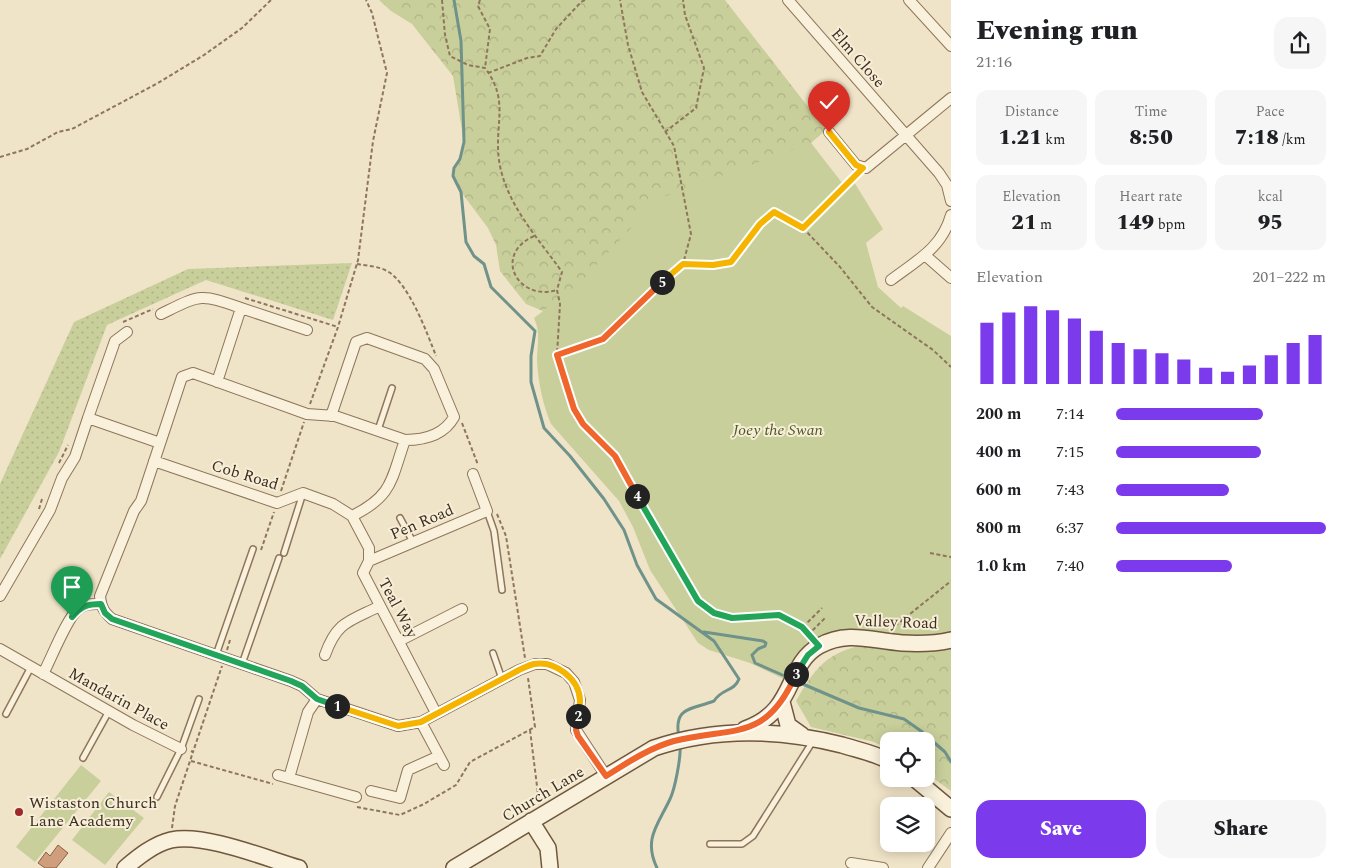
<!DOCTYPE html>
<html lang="en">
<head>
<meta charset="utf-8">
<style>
  body { margin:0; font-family:Spectral,serif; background:#f6f6f6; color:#202124; height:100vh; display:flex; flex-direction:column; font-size:19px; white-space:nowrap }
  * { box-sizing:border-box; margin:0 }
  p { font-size:16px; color:#757577 }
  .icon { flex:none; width:28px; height:28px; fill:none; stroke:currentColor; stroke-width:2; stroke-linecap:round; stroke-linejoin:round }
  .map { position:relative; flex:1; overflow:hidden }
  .drawer { display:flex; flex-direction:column; background:#fff; width:400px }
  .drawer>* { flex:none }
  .tools { position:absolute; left:880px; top:732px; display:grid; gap:10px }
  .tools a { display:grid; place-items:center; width:55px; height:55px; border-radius:10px; background:#fff; box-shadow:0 2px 12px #0003; font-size:25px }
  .pin { position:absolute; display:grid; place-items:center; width:42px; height:42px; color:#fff; margin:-51px -21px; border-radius:50% 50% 50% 0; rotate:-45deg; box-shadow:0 0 5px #0007 }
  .pin .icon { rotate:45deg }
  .km { position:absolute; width:25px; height:25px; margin:-12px; border-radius:50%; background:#222; color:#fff; font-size:14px; line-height:25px; text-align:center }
  .round { display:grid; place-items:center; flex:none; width:52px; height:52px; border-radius:15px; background:#f6f6f6 }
  .headline { display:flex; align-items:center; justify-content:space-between; height:85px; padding:0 25px }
  h1 { font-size:28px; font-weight:800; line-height:38px }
  .metrics { display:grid; grid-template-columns:repeat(3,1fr); gap:8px; height:85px; padding:5px 25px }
  .metrics div { display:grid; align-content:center; border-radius:12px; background:#f6f6f6; text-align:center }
  .metrics b { font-size:21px; font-weight:800 }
  .metrics small { font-size:14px; font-weight:400 }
  .metrics p { font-size:14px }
  .chart { height:140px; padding:10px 25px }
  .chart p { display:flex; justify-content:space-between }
  .chart svg { width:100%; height:90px; margin-top:5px; stroke:#7c3aed; stroke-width:6 }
  .button { display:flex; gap:10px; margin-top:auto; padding:10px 25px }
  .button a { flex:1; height:58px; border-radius:15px; background:#7c3aed; color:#fff; font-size:20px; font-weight:800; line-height:58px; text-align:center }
  .button a+a { background:#f6f6f6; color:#202124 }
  ul { padding:0 25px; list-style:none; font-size:16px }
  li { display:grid; grid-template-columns:80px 60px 1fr; align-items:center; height:38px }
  li i { height:12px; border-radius:6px; background:#7c3aed }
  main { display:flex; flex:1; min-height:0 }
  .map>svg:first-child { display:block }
  .grass { fill:url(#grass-dots) }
  .forest { fill:url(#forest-crowns) }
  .park { fill:#c9cf9b }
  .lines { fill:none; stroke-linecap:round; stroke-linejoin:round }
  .stream { stroke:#6f938a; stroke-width:3 }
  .building { fill:#cf9f7d; stroke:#8d5f41 }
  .lane-casing { stroke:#8d765c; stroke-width:8 }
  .street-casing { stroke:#8d765c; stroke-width:12 }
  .secondary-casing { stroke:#6f573f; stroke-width:18 }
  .path { stroke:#8d765c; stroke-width:2; stroke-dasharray:4 2.5; stroke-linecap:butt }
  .lane { stroke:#faf1dc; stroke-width:5 }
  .street { stroke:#faf1dc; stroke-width:10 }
  .secondary { stroke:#faf1dc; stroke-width:15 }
  .split-1-casing { stroke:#fff; stroke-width:10 }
  .split-2-casing { stroke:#fff; stroke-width:10 }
  .split-3-casing { stroke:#fff; stroke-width:10 }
  .split-4-casing { stroke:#fff; stroke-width:10 }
  .split-5-casing { stroke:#fff; stroke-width:10 }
  .split-6-casing { stroke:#fff; stroke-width:10 }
  .split-1 { stroke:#22a559; stroke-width:6 }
  .split-2 { stroke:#f5b400; stroke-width:6 }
  .split-3 { stroke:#f0652b; stroke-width:6 }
  .split-4 { stroke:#22a559; stroke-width:6 }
  .split-5 { stroke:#f0652b; stroke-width:6 }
  .split-6 { stroke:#f5b400; stroke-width:6 }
  .poi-dot { fill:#9e2a2b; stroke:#f7eed8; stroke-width:2 }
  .labels { text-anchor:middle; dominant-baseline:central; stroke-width:4; stroke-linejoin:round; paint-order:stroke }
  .street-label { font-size:16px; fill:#3d2e20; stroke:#f7eed8 }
  .park-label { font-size:16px; font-style:italic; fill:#4d5a26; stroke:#f7eed8 }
  .poi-label { font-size:16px; fill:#3d2e20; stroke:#f7eed8; text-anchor:start }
</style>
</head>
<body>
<main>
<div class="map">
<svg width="951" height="868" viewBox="0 0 951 868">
  <defs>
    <pattern id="grass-dots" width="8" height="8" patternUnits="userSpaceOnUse" patternTransform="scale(1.25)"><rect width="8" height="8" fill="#c9cf9b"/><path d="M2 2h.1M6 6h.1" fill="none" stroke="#aeb285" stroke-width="1.8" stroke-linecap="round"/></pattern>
    <pattern id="forest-crowns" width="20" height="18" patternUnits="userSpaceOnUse" patternTransform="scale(1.25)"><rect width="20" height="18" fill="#c9cf9b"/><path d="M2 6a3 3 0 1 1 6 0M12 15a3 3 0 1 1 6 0" fill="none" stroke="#aeb285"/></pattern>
  </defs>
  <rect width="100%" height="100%" fill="#f0e4c8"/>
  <path class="grass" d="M352,263L333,320L206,280L107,325L59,452L0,559V484L74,322L188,269Z"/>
  <path class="forest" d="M379,0H725L826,130L811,143L828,166L569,322L526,304L500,271L496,245L488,228L461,192L453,176L464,142L453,76L412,24L391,11Z
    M951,493V791L926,773V741H889V749L874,742L811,727L796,701C820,659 830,652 878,641Z"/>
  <path class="park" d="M811,143L843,184L851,177L883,229L866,243L878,287L901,308L903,306L951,336V640L837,639L788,681L750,663L709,650L698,643L650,570L633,527L619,501L551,424C543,405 538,382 537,361C537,345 541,333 534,318L581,282L658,199Z
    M81,765L101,781L35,862L16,847Z
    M109,792L144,818L105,865L72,840Z"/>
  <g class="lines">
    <path class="stream" d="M454,0L461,41L464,142L460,159L454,168L453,176L461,192L466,242L474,256L484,264L491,287L535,331L531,356V382L544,428L570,456L604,499L624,530L637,565L656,599L714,641L739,679C734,692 722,688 714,701C691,710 673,706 679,738
      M704,632L763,641L766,643L765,646L758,649L752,655L755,663L787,677
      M798,682L859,708L904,719L921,731L945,752L951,762
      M657,868C643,839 658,825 670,799C675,789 681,757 680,746"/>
  </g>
  <path class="building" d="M58,845L68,853L56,868H45L38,863L46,852L50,856Z"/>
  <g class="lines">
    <defs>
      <path id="lane" d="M378,430L392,388
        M487,511L494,531L502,590
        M400,518L413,542
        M284,553L303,493
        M493,653L502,679
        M216,655L253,549
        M242,664L279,558
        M6,714L31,667
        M83,758L109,711
        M157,797L181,749L199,699
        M710,844H742L753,836L813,741"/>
      <path id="street" d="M788,0L939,173L947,185L951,201
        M909,0L951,46
        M829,132L856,165L866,168L951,98
        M926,256L951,278
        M891,280C916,261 942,248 951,215
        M161,314C200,295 199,293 241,308
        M127,332L115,341L88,418L160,443
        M217,382L241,308L307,330
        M331,416L356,342L367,338L425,359L434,369L454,417C444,435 424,440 405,440
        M154,461L277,503L303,493L333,504L352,516L369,548V561L363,573L436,713
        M352,516C393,496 391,480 405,440L335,416L307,414L193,373L182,377L141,501L134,511L100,596C101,607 104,612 112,619L291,681L302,686L317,699L398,726L421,722L519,670L535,664H547L566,673L574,682L580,700L576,730L606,776
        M369,561L487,511L473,474
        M0,596L50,510L62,478L75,457L88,418
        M399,641L462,609
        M0,649L133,725L181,749
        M325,655C337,621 350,621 380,606
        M43,674C51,659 67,618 78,609C85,603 93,604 101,604
        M421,722L444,765
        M278,775L356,797
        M289,778L308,712L317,699
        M371,791L400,798L408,770L439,756
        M851,863L883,868
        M928,868L951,833"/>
      <path id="secondary" d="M782,702L788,725L802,735
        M745,729C797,711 785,665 819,646C848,630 872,641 902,643C919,644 934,644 951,640
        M915,779L951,809
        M531,821L548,848L550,868
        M125,868C138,857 154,844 171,840C205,833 265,858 299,868
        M454,868L654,748C716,727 779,729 842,745C858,750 874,753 889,761"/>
    </defs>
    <use href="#lane" class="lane-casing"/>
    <use href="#street" class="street-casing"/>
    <use href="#secondary" class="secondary-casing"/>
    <path class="path" d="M442,0L445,35L450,56L468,65L485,68C510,101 494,124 499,160C505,203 538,238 562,272L557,290L560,304L557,355L574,409L583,424L615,456L698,601L714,613L732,618L779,615L803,627L810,637
      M480,0L478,6L490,29L485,68
      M488,73L527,58L540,56L556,29L581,2L585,0
      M665,132L696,108L704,68L685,15L683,0
      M0,157L27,149L58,132L72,129L158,83L204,55L242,28L271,0
      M803,228L840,267L872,307L933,350L951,367
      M534,236C492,255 518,302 557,290
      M357,264C367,266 378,266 387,271C409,283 427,333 436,356
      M683,264L713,265L731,262L760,223L774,212L803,228L856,175
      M245,298L338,327
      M123,322L153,309
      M557,355L603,339L683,264L691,234L674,146L642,92L628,45L620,0
      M310,404L338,327L358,260L373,141L387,73L372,13L366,0
      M462,423L478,465
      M59,463L68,445
      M281,491L304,422
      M39,509L42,499
      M497,514L506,536L525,658
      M261,550L274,512
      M930,553L951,557
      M803,627L822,608
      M890,630L951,581
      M808,635L825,618
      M227,650L230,640
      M530,730L539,802
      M191,751L193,752L222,666
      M191,761L273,784
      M357,807L400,815L424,804L456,785L470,762L535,727L528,678
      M172,828L175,806L193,752"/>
    <use href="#lane" class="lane"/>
    <use href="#street" class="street"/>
    <use href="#secondary" class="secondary"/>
  </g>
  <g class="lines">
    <defs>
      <path id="split-1" d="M72,617C81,606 87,604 101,604L105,613L112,619L291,681L302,686L317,699L337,706"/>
      <path id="split-2" d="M337,706L398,726L421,722L519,670C524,668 529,665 534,664C555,660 579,679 580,700C580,705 579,711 578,716"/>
      <path id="split-3" d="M578,716L576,730L578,736L606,776C627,763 649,748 674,741C733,726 766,743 796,674"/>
      <path id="split-4" d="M637,496L698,601L714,613L732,618L779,615L802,627L819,646L808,655L796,674"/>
      <path id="split-5" d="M637,496L615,456L583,424L574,409L557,355L603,339L662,282"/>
      <path id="split-6" d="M662,282L683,264L713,265L731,262L760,224L774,212L803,228L863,168L856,165L829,132"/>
    </defs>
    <use href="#split-1" class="split-1-casing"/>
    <use href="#split-2" class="split-2-casing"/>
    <use href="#split-3" class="split-3-casing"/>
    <use href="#split-4" class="split-4-casing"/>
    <use href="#split-5" class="split-5-casing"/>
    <use href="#split-6" class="split-6-casing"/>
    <use href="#split-1" class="split-1"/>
    <use href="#split-2" class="split-2"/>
    <use href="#split-3" class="split-3"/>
    <use href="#split-4" class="split-4"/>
    <use href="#split-5" class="split-5"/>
    <use href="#split-6" class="split-6"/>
  </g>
  <circle class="poi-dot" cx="19" cy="812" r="5"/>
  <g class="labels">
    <g class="street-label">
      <text transform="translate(858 58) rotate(49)">Elm Close</text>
      <text transform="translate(245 475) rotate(17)">Cob Road</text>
      <text transform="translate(422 522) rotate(-23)">Pen Road</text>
      <text transform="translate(398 608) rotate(62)">Teal Way</text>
      <text transform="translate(896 622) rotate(2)">Valley Road</text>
      <text transform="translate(119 699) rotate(29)">Mandarin Place</text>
      <text transform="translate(543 794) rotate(-31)">Church Lane</text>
    </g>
    <g class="park-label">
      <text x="778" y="430">Joey the Swan</text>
    </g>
    <g class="poi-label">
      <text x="29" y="803">Wistaston Church<tspan x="29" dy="18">Lane Academy</tspan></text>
    </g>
  </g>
</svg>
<div class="tools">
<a><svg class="icon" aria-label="locate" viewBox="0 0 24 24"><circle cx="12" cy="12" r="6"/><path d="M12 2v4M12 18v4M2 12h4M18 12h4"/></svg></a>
<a><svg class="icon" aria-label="layers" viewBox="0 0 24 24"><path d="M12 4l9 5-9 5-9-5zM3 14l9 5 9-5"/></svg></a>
</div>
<div class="pin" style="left:72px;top:617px;background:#1e9e55"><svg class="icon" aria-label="arrive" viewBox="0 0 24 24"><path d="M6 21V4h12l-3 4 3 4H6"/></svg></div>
<div class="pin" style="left:829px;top:132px;background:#d93025"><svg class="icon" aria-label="check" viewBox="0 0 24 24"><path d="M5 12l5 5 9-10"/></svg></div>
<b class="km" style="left:337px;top:706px">1</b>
<b class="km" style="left:578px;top:716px">2</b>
<b class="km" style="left:796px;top:674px">3</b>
<b class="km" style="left:637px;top:496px">4</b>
<b class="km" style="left:662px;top:282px">5</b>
</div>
<section class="drawer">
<div class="headline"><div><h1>Evening run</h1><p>21:16</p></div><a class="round"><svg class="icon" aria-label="share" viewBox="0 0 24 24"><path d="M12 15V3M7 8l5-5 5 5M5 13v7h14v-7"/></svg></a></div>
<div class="metrics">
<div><p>Distance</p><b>1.21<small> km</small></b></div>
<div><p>Time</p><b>8:50</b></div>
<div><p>Pace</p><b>7:18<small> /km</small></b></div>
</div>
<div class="metrics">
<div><p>Elevation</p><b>21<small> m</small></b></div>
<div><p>Heart rate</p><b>149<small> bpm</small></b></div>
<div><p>kcal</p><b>95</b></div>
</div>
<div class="chart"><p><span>Elevation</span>201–222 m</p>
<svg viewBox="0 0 160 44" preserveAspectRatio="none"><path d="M5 44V14M15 44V9M25 44V6M35 44V8M45 44V12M55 44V18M65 44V24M75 44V27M85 44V29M95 44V32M105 44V36M115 44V38M125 44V35M135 44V30M145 44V24M155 44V20"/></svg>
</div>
<ul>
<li><b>200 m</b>7:14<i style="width:70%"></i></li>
<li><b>400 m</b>7:15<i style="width:69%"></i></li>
<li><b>600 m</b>7:43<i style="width:54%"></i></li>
<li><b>800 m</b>6:37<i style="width:100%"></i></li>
<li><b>1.0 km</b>7:40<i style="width:55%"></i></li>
</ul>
<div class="button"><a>Save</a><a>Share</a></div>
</section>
</main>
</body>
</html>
